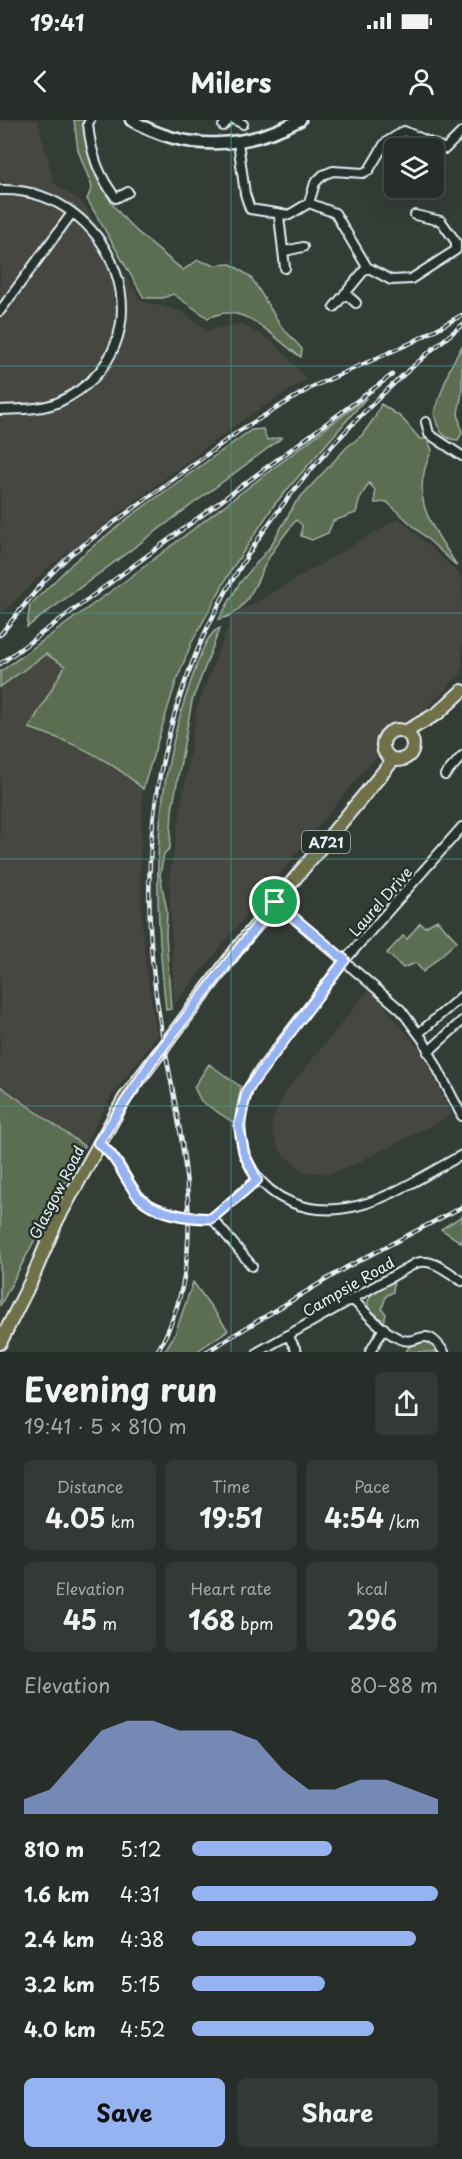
<!DOCTYPE html>
<html lang="en">
<head>
<meta charset="utf-8">
<style>
  body { margin:0; font-family:"Playpen Sans",sans-serif; background:#333934; color:#f1f3f6; height:100vh; display:flex; flex-direction:column; font-size:22px; white-space:nowrap }
  * { box-sizing:border-box; margin:0 }
  p { font-size:20px; color:#a4a8a8 }
  .icon { flex:none; width:33px; height:33px; fill:none; stroke:currentColor; stroke-width:2; stroke-linecap:round; stroke-linejoin:round }
  .map { position:relative; height:1232px; overflow:hidden }
  .drawer { display:flex; flex-direction:column; background:#272d28; flex:1 }
  .drawer>* { flex:none }
  .tools { position:absolute; left:384px; top:18px; display:grid; gap:12px }
  .tools a { display:grid; place-items:center; width:60px; height:60px; border-radius:9px; background:#272d28; box-shadow:0 6px 24px #0002,0 0 0 2px #434945; font-size:30px }
  .pin { position:absolute; display:grid; place-items:center; width:51px; height:51px; color:#fff; margin:-26px; border:3px solid #fff; border-radius:50%; box-shadow:0 2px 6px #0007 }
  .round { display:grid; place-items:center; flex:none; width:63px; height:63px; border-radius:9px; background:#333934 }
  .headline { display:flex; align-items:center; justify-content:space-between; height:102px; padding:0 24px }
  h1 { font-size:33px; font-weight:700; line-height:45px }
  .metrics { display:grid; grid-template-columns:repeat(3,1fr); gap:9px; height:102px; padding:6px 24px }
  .metrics div { display:grid; align-content:center; border-radius:9px; background:#333934; text-align:center }
  .metrics b { font-size:26px; font-weight:700 }
  .metrics small { font-size:16px; font-weight:400 }
  .metrics p { font-size:16px }
  .chart { height:168px; padding:12px 24px }
  .chart p { display:flex; justify-content:space-between }
  .chart svg { width:100%; height:108px; margin-top:6px; fill:#95b2f1; opacity:.7 }
  .cta { display:flex; gap:12px; margin-top:auto; padding:12px 24px }
  .cta a { flex:1; height:69px; border-radius:9px; background:#95b2f1; color:#111; font-size:24px; font-weight:700; line-height:69px; text-align:center }
  .cta a+a { background:#333934; color:#f1f3f6 }
  ul { padding:0 24px; list-style:none; font-size:20px }
  li { display:grid; grid-template-columns:96px 72px 1fr; align-items:center; height:45px }
  li i { height:15px; border-radius:8px; background:#95b2f1 }
  .status { display:flex; justify-content:space-between; align-items:center; height:42px; padding:0 30px; background:#272d28; direction:ltr }
  .status svg { height:16px; fill:currentColor }
  header { display:flex; justify-content:space-between; align-items:center; height:78px; padding:0 24px; background:#272d28; font-size:27px; font-weight:700 }
  .map>svg:first-child { display:block }
  .built { fill:#444640 }
  .green { fill:#5c6e51; stroke:#a2b0a4; stroke-width:1.5 }
  .lines { fill:none; stroke-linecap:round; stroke-linejoin:round }
  .street-casing { stroke:#e8f1f8; stroke-width:12 }
  .secondary-casing { stroke:#e8f1f8; stroke-width:15 }
  .primary-casing { stroke:#e8f1f8; stroke-width:16 }
  .street { stroke:#26332d; stroke-width:8 }
  .secondary { stroke:#26332d; stroke-width:10 }
  .primary { stroke:#70704a; stroke-width:12 }
  .rail-casing { stroke:#e8f1f8; stroke-width:4.5 }
  .rail { stroke:#26332d; stroke-width:2; stroke-dasharray:7; stroke-linecap:butt }
  .route-casing { stroke:#fff; stroke-width:12 }
  .route { stroke:#95b2f1; stroke-width:8 }
  .grid { fill:none; stroke:#459590; stroke-width:1.5; stroke-opacity:0.55 }
  .labels { text-anchor:middle; dominant-baseline:central; stroke-width:5; stroke-linejoin:round; paint-order:stroke }
  .shield { fill:#26332d; stroke:#aeb8bb; stroke-width:1.5 }
  .shield-label { font-size:14px; font-weight:bold; fill:#e8f1f8 }
  .street-label { font-size:15px; fill:#e8f1f8; stroke:#26332d }
</style>
</head>
<body>
<div class="status"><b>19:41</b><svg viewBox="0 0 49 12"><path d="M0 12V9h3v3zM5 12V6h3v6zM10 12V3h3v9zM15 12V0h3v12zM26 1h20v11H26zM47 4h2v5h-2z"/></svg></div>
<header><svg class="icon" aria-label="back" viewBox="0 0 24 24"><path d="M15 5l-7 7 7 7"/></svg>Milers<svg class="icon" aria-label="person" viewBox="0 0 24 24"><circle cx="12" cy="8" r="4"/><path d="M4 21q1-7 8-7t8 7"/></svg></header>
<div class="map">
<svg width="462" height="1232" viewBox="0 0 462 1232">
  <rect width="100%" height="100%" fill="#343c36"/>
  <filter id="ink" filterUnits="userSpaceOnUse"><feTurbulence type="fractalNoise" baseFrequency=".0167" numOctaves="2"/><feDisplacementMap in="SourceGraphic" scale="12" xChannelSelector="R" yChannelSelector="G"/><feConvolveMatrix kernelMatrix="1 2 1 2 8 2 1 2 1" color-interpolation-filters="sRGB"/></filter>
  <g filter="url(#ink)">
    <path class="built" d="M0,0H38L54,63L83,83L141,181L181,191L207,210L241,204L274,222L307,259L234,306L50,446L0,495Z
      M399,398L462,457V553L365,649L174,885L169,761L197,588L232,496Z
      M46,534L65,546L29,608L82,626L119,648L143,669L140,753L142,801L147,855L157,916L110,978L84,1026L0,966V567Z
      M370,868L424,935L452,995L343,1050L329,1054L306,1052L283,1035L273,1015L272,1002L284,974Z"/>
    <path class="green" d="M74,0H86C90,78 127,105 183,150L198,140L213,145L231,144L251,157L281,206L302,229L301,237C279,223 254,192 227,193C221,193 213,196 208,198L173,174L163,178H144L87,79L92,67L78,30Z
      M462,226V273L458,293L462,313L458,320C442,320 437,307 434,293L450,248Z
      M367,277L274,385L230,452L191,524L175,565L143,669C107,637 75,623 29,608L65,546L46,534L0,567V552L125,461Z
      M381,284L401,297L420,319H427L432,330C408,380 431,403 457,446L387,382L375,383V370L369,363L360,378L356,393L333,401L328,413L312,420L301,416L302,405L296,400C286,413 276,425 268,439C257,460 246,496 219,499L239,464L270,427L296,382L347,327L362,315L375,297Z
      M263,309L267,320L283,317L27,507L30,485L75,441L132,395L251,310Z
      M220,508L192,581L172,690L170,728L164,734L160,755L167,791L166,815L171,889L166,890C153,770 151,673 192,558C198,543 205,514 220,508Z
      M437,800L457,821L423,852L416,843L403,848L387,833L403,816L407,819L420,803L425,807Z
      M209,944L241,967L234,1003L201,981L194,967Z
      M0,966L84,1026L0,1186Z
      M462,1096V1123L441,1109Z
      M394,1159L393,1172L386,1176L382,1189L386,1194L384,1202L368,1188C365,1173 383,1167 394,1159Z
      M193,1162L228,1210L196,1232H164L175,1214Z
      M420,1221L430,1223L438,1232H405L410,1226Z"/>
    <g class="lines">
      <defs>
        <path id="street" d="M90,0L88,4C91,33 98,55 116,78L128,72
          M235,0L243,4
          M223,6L229,0
          M238,22L245,74L250,89L289,95L309,83L315,63L323,55L333,51L363,53L369,50L385,23L404,11L445,29L462,12
          M0,70C114,66 176,226 59,282C41,290 19,289 0,290
          M309,83L335,93L367,147L391,160L411,159L456,130V122L441,101L415,95
          M279,96L285,148
          M285,131L303,127
          M345,173L356,183
          M334,187L367,147
          M0,191L72,93
          M426,302L429,314L462,336
          M445,655L462,636
          M462,707L345,840L257,954C212,1024 264,1101 346,1088C384,1083 428,1053 462,1035
          M275,782L401,890L423,920L462,996
          M419,913L462,876
          M428,932L462,901
          M98,1023C118,1036 123,1057 138,1075C152,1093 191,1099 212,1098L257,1060
          M212,1098L252,1146
          M352,1179C366,1192 382,1211 400,1219C420,1227 423,1202 444,1232
          M288,1215L297,1232
          M258,1232L416,1143C432,1137 449,1153 462,1161
          M370,1232L384,1208"/>
        <path id="secondary" d="M131,0C188,33 243,29 300,0"/>
        <path id="primary" d="M383 625a15 15 0 1 1 30 0a15 15 0 1 1-30 0Z
          M405,612L438,593L462,571
          M0,1223L31,1161L57,1100L125,978L244,820L394,639"/>
      </defs>
      <use href="#street" class="street-casing"/>
      <use href="#secondary" class="secondary-casing"/>
      <use href="#primary" class="primary-casing"/>
      <use href="#street" class="street"/>
      <use href="#secondary" class="secondary"/>
      <use href="#primary" class="primary"/>
      <defs>
        <path id="rail" d="M0,515L44,461L71,434L239,311L312,267L413,222L462,195
          M0,544L392,255
          M157,1232C215,1133 179,1012 161,907C109,605 231,390 462,205
          M206,1232L347,1147L462,1087"/>
      </defs>
      <use href="#rail" class="rail-casing"/>
      <use href="#rail" class="rail"/>
    </g>
  </g>
  <g class="lines" filter="url(#ink)">
    <defs>
      <path id="route" d="M275,782L345,840L247,970L239,1006L244,1034L257,1060L212,1098C191,1099 152,1093 137,1075C123,1057 118,1037 98,1023L152,941Z"/>
    </defs>
    <use href="#route" class="route-casing"/>
    <use href="#route" class="route"/>
  </g>
  <path class="grid" d="M231,0V1232M0,246H462M0,493H462M0,739H462M0,986H462"/>
  <g class="labels">
    <rect class="shield" x="302" y="711" width="48" height="22" rx="4.5"/>
    <g class="shield-label">
      <text x="326" y="722">A721</text>
    </g>
    <g class="street-label">
      <text transform="translate(380 781) rotate(-49)">Laurel Drive</text>
      <text transform="translate(56 1072) rotate(-63)">Glasgow Road</text>
      <text transform="translate(348 1166) rotate(-30)">Campsie Road</text>
    </g>
  </g>
</svg>
<div class="tools">
<a><svg class="icon" aria-label="layers" viewBox="0 0 24 24"><path d="M12 4l9 5-9 5-9-5zM3 14l9 5 9-5"/></svg></a>
</div>
<div class="pin" style="left:275px;top:782px;background:#1e9e55"><svg class="icon" aria-label="arrive" viewBox="0 0 24 24"><path d="M6 21V4h12l-3 4 3 4H6"/></svg></div>
</div>
<section class="drawer">
<div class="headline"><div><h1>Evening run</h1><p>19:41 · 5 × 810 m</p></div><a class="round"><svg class="icon" aria-label="share" viewBox="0 0 24 24"><path d="M12 15V3M7 8l5-5 5 5M5 13v7h14v-7"/></svg></a></div>
<div class="metrics">
<div><p>Distance</p><b>4.05<small> km</small></b></div>
<div><p>Time</p><b>19:51</b></div>
<div><p>Pace</p><b>4:54<small> /km</small></b></div>
</div>
<div class="metrics">
<div><p>Elevation</p><b>45<small> m</small></b></div>
<div><p>Heart rate</p><b>168<small> bpm</small></b></div>
<div><p>kcal</p><b>296</b></div>
</div>
<div class="chart"><p><span>Elevation</span>80–88 m</p>
<svg viewBox="0 0 160 44" preserveAspectRatio="none"><path d="M0 44V38L10 34L20 22L30 10L40 6L50 6L60 10L70 10L80 10L90 14L100 26L110 34L120 34L130 30L140 30L150 34L160 38V44z"/></svg>
</div>
<ul>
<li><b>810 m</b>5:12<i style="width:57%"></i></li>
<li><b>1.6 km</b>4:31<i style="width:100%"></i></li>
<li><b>2.4 km</b>4:38<i style="width:91%"></i></li>
<li><b>3.2 km</b>5:15<i style="width:54%"></i></li>
<li><b>4.0 km</b>4:52<i style="width:74%"></i></li>
</ul>
<div class="cta"><a>Save</a><a>Share</a></div>
</section>
</body>
</html>
